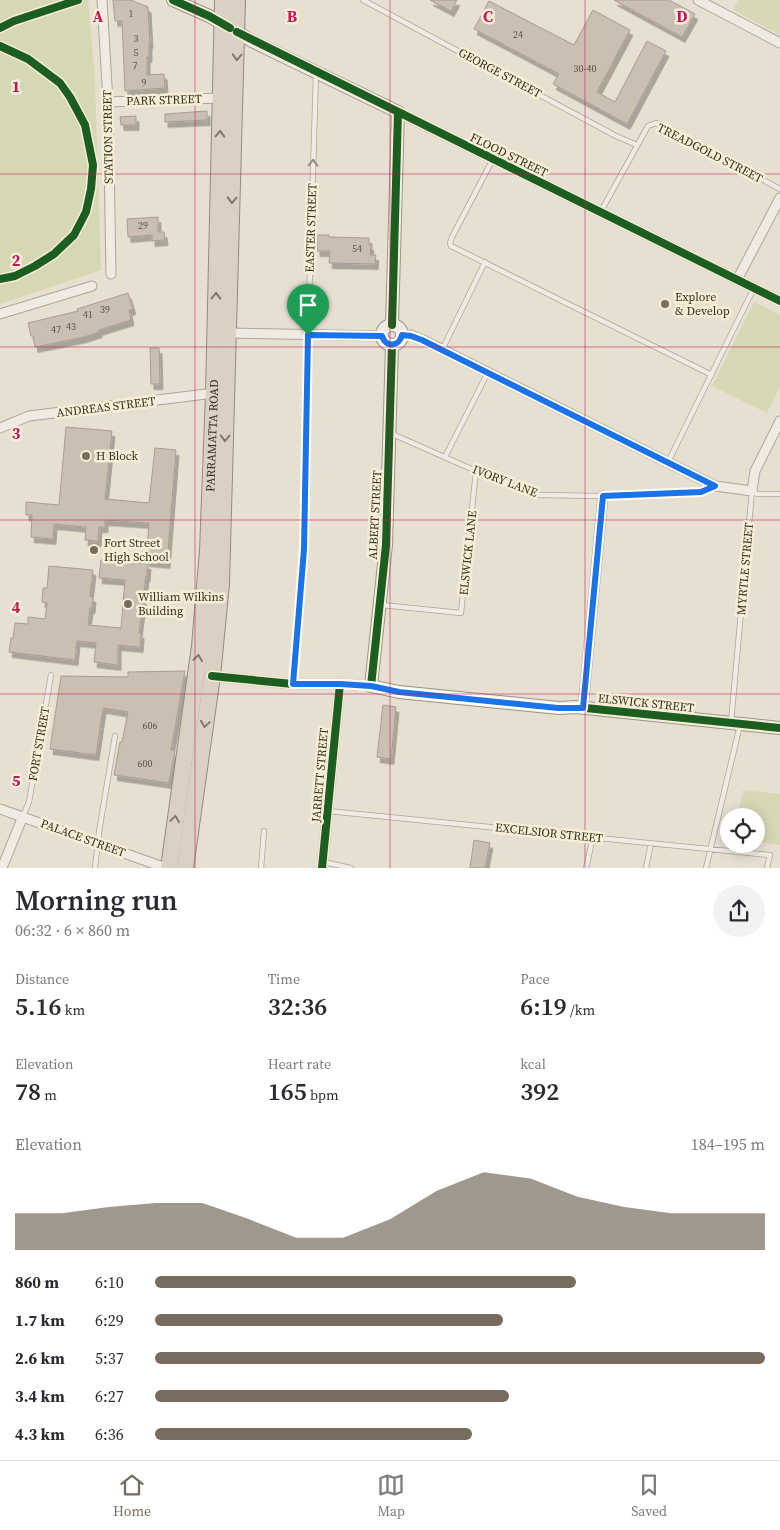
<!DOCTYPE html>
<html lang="en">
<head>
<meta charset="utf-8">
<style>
  body { margin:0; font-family:"Source Serif 4",serif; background:#f2f2f3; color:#2b2b33; height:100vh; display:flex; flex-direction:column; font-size:19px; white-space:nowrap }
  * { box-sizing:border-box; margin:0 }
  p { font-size:16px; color:#7c7c81 }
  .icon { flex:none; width:28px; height:28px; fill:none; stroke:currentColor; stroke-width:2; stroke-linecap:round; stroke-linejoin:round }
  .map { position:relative; height:868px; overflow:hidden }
  .drawer { display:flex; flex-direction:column; background:#fff; flex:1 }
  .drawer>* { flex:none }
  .tools { position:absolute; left:720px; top:808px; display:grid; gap:10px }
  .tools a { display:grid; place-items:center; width:45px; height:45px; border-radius:50%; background:#fff; box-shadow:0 2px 12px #0003; font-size:25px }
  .pin { position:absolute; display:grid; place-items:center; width:42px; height:42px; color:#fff; margin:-51px -21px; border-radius:50% 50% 50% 0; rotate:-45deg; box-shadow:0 0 5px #0007 }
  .pin .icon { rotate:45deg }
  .round { display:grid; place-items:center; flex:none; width:52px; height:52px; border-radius:26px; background:#f2f2f3 }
  .summary { display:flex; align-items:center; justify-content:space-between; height:85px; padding:0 15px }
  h1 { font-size:28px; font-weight:600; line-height:38px }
  .figures { display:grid; grid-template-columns:repeat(3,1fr); gap:8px; height:85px; padding:5px 15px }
  .figures div { display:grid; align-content:center }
  .figures b { font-size:25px; font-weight:600 }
  .figures small { font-size:14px; font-weight:400 }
  .figures p { font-size:14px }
  .chart { height:140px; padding:10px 15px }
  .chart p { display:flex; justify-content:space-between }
  .chart svg { width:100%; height:90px; margin-top:5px; fill:#786c5e; opacity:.7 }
  ul { padding:0 15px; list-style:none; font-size:16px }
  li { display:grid; grid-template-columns:80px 60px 1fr; align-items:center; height:38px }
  li i { height:12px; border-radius:6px; background:#786c5e }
  .menu { display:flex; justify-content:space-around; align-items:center; height:70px; border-top:1px solid #e1e1e2; background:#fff; font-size:14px; color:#7c7c81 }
  .menu a { display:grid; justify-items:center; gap:2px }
  .menu .active { color:#786c5e }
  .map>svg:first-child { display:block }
  .park { fill:#d6d7b3 }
  .building { fill:#cbbfb2; stroke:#a89c90; filter:url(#shadow) }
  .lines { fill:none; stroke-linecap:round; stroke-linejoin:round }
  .lane-casing { stroke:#ada599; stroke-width:6 }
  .street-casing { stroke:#ada599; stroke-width:11 }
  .secondary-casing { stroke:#9c958a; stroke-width:14 }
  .highway-casing { stroke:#928b80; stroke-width:18 }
  .lane { stroke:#efebe3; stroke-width:4.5 }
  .street { stroke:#efebe3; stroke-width:9 }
  .secondary { stroke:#efebe3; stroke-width:12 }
  .highway { stroke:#dad1c2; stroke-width:16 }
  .cycleway-casing { stroke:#f7eed8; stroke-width:11 }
  .cycleway { stroke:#1b5e20; stroke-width:8 }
  .oneway { stroke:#847769 }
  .oneway2 { stroke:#968c82 }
  .route-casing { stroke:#fff; stroke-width:10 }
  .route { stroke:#1a73e8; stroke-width:6 }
  .grid { fill:none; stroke:#c2185b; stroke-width:1; stroke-opacity:0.55 }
  .poi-dot { fill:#786c5e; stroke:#f7eed8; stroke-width:2 }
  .labels { text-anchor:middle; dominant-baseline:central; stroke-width:5; stroke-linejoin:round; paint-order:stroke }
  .number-label { font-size:10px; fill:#605244 }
  .street-label { font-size:12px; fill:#3d2e20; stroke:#f7eed8 }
  .poi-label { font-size:12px; fill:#3d2e20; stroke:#f7eed8; text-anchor:start }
  .grid-label { font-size:16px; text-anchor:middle; font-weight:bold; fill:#c2185b; stroke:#f7eed8; stroke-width:5; stroke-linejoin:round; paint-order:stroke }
</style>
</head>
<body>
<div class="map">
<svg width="780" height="868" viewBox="0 0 780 868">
  <defs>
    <filter id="shadow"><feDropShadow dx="3" dy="5.5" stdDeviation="0" flood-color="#0004"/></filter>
  </defs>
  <rect width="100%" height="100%" fill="#e7e0d1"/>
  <path class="park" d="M0,0H88L95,81L101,270L0,304Z
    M738,0H780V35L733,10Z
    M754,302L780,315V386L767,413L712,386Z
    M743,790L780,794V845L756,842V816H738Z"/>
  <path class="building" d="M113,0H131L148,7L150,43H149V57H147V75L164,74L165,88L125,91L122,21H115Z
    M430,0H457L451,11Z
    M614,0H669L695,14L682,37Z
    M489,1L574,45L593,10L630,30L597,92L615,102L647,41L666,51L627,124L553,84L559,74L474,29Z
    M207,111V120L165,122V114Z
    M136,116V125H121L120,117Z
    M158,217V232H164L165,240L152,241V235L128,237L127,219Z
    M317,235H329V237L369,238V245H371L370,255H376L375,264L329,263L330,251H317Z
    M128,293L133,309L129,310L131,320L99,330V332L84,337L35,347L33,336H31L28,323L78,311L77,309Z
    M150,348H159L160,384H151Z
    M66,427L112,431L105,499L149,503L155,448L176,450L167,563L146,561L149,523L105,520V527H99L98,541L85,540L86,527L54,524L53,539L31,537L32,515H26V502L59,505Z
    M101,560L148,564L147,576H146L139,633H141V637L140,647L118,645V665L94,662L96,643L77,641L75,660L9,652L11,638H13L15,623L28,624V617L45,619L47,603L42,602L43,588H47L49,566L93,570L90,596L93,597L92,608H90L88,625L121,628L125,580L99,578Z
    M185,671L171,750L175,751L169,783L114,775L120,742H122L128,712L103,708L96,755L50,749L61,676L128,677V672Z
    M383,705L396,707L391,759L377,757Z
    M474,840L490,843L485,868H470Z"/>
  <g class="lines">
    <defs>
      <path id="lane" d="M363,0L616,136L637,145
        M493,159L452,237L450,243L451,246L712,375
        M600,213L648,126L656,123L780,189
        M442,350L485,262
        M390,433L476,471L538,495L603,496L701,492L713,487
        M445,457L488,372
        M668,462L754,288
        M382,605L461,613L476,471
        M293,684L304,549L308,335L316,73
        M731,722L752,491L757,494H780
        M328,811L770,855L767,868
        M23,816L29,802L51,675
        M323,862L351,868
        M95,868L99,832L115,736
        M261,868L264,831
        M586,868L593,837
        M646,868L651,843
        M706,868L740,725"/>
      <path id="street" d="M102,0L108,102L111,274
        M698,0L780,43
        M108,102L220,98
        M398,112L780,301
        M737,280L780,198
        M0,314L92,286
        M228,333L382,336
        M402,335H411L423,340L715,486L752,491L755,471L780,421
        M0,428L29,416L214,393
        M212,676L293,684H340L371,686
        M583,708L603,496
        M0,809L166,868
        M2,868L23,816
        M322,868L340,684"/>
      <path id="secondary" d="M173,0L209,16L252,41L398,112L392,325
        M382 335a10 10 0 1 1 20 0a10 10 0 1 1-20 0Z
        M392,345L386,545L371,686L399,692L559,708L576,707L780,728"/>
      <g id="highway">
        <path id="s1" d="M169,868L200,646L208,551L214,393L223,0"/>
        <path d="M185,868L212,676L221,584L237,0"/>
      </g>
    </defs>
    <use href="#lane" class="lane-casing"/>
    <use href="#street" class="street-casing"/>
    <use href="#secondary" class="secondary-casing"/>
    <use href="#highway" class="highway-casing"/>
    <use href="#lane" class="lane"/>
    <use href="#street" class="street"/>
    <use href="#secondary" class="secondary"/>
    <use href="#highway" class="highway"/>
    <defs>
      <path id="cycleway" d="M173,0L209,16L230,28
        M0,28L14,21L78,0
        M237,32L780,301
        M0,46L28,59L60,83L70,97L85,125L93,165L91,189L86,212L74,235L54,254L35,266L15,276L0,279
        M392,325L398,112
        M212,676L293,684H340L371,686L399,692L559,708L576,707L780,728
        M371,686L386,545L392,345
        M322,868L340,684"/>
    </defs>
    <use href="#cycleway" class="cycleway-casing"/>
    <use href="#cycleway" class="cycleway"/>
  </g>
  <defs><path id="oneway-chevron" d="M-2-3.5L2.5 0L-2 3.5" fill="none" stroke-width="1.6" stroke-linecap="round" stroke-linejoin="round" transform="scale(1.25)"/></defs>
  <g class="oneway">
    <use href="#oneway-chevron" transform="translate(237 57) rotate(92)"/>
    <use href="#oneway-chevron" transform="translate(220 134) rotate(-89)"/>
    <use href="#oneway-chevron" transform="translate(232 200) rotate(92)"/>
    <use href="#oneway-chevron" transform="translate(216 296) rotate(-89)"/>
    <use href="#oneway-chevron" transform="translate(225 438) rotate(91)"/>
    <use href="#oneway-chevron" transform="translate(198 658) rotate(-82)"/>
    <use href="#oneway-chevron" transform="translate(205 724) rotate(98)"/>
    <use href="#oneway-chevron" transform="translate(175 819) rotate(-82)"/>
  </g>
  <use class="oneway2" href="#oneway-chevron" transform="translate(313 163) rotate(-88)"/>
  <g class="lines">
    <defs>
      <path id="route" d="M308,335L382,336C386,348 399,347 402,335L411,336L422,340L715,486L701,492L603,496L583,708H558L399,692L371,686L340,684H293L304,549Z"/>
    </defs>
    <use href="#route" class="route-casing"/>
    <use href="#route" class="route"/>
  </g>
  <path class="grid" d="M195,0V868M390,0V868M585,0V868M0,174H780M0,347H780M0,520H780M0,694H780"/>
  <g class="poi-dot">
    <circle cx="665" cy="304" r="5"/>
    <circle cx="86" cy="456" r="5"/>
    <circle cx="94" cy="550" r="5"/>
    <circle cx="128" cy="604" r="5"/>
  </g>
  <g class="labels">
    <g class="number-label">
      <text x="131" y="13">1</text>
      <text x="518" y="34">24</text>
      <text x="136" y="38">3</text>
      <text x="136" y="52">5</text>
      <text x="135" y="65">7</text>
      <text x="585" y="68">30-40</text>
      <text x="144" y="82">9</text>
      <text x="143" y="225">29</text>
      <text x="357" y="248">54</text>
      <text x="105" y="309">39</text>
      <text x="88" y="314">41</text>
      <text x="71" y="326">43</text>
      <text x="56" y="329">47</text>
      <text x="150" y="725">606</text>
      <text x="145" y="763">600</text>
    </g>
    <g class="street-label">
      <text transform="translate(500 73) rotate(28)">GEORGE STREET</text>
      <text transform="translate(164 100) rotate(-2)">PARK STREET</text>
      <text transform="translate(108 137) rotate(-91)">STATION STREET</text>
      <text transform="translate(710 153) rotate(27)">TREADGOLD STREET</text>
      <text transform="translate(509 155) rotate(26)">FLOOD STREET</text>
      <text transform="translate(311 228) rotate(-88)">EASTER STREET</text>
      <text transform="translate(106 407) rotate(-7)">ANDREAS STREET</text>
      <text stroke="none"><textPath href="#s1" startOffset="435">PARRAMATTA ROAD</textPath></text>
      <text transform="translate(505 481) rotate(21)">IVORY LANE</text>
      <text transform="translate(375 515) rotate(-87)">ALBERT STREET</text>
      <text transform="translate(468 553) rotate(-84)">ELSWICK LANE</text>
      <text transform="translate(745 569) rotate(-85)">MYRTLE STREET</text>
      <text transform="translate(646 703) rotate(6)">ELSWICK STREET</text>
      <text transform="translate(39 744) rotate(-80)">FORT STREET</text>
      <text transform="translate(320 775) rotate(-85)">JARRETT STREET</text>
      <text transform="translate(549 833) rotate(6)">EXCELSIOR STREET</text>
      <text transform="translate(83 838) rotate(20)">PALACE STREET</text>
    </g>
    <g class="poi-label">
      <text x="675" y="297">Explore<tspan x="675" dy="14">&amp; Develop</tspan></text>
      <text x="96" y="456">H Block</text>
      <text x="104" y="543">Fort Street<tspan x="104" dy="14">High School</tspan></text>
      <text x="138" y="597">William Wilkins<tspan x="138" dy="14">Building</tspan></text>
    </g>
  </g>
  <g class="grid-label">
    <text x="98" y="22">A</text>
    <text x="292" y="22">B</text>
    <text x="488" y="22">C</text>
    <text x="682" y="22">D</text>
    <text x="16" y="92">1</text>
    <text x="16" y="266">2</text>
    <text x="16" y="439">3</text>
    <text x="16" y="613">4</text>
    <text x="16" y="786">5</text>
  </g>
</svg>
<div class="tools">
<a><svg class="icon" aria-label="locate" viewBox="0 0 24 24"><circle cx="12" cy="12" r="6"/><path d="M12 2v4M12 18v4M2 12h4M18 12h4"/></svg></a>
</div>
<div class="pin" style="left:308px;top:335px;background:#1e9e55"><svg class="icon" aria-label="arrive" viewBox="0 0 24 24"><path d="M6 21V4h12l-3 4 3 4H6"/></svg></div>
</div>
<section class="drawer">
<div class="summary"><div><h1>Morning run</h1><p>06:32 · 6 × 860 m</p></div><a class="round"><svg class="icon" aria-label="share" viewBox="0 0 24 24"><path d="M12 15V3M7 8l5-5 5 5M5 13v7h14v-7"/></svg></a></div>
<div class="figures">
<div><p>Distance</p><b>5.16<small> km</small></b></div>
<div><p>Time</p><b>32:36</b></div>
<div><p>Pace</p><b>6:19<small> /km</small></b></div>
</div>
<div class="figures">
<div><p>Elevation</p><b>78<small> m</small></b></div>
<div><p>Heart rate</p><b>165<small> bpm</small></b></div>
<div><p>kcal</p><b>392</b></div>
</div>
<div class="chart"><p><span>Elevation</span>184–195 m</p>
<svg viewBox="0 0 160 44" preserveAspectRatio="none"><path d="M0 44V26L10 26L20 23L30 21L40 21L50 29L60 38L70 38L80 29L90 15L100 6L110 9L120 18L130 23L140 26L150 26L160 26V44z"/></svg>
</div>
<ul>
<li><b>860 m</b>6:10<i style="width:69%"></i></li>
<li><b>1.7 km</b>6:29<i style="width:57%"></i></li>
<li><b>2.6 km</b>5:37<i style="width:100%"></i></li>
<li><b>3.4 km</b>6:27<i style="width:58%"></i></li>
<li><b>4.3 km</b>6:36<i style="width:52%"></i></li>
</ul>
</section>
<nav class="menu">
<a class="active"><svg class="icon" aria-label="home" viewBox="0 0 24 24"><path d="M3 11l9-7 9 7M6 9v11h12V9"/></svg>Home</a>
<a><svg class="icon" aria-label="map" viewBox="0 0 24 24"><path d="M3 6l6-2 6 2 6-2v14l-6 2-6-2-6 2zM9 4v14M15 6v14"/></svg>Map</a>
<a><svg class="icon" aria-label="saved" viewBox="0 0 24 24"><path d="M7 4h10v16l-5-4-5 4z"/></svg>Saved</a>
</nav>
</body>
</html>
